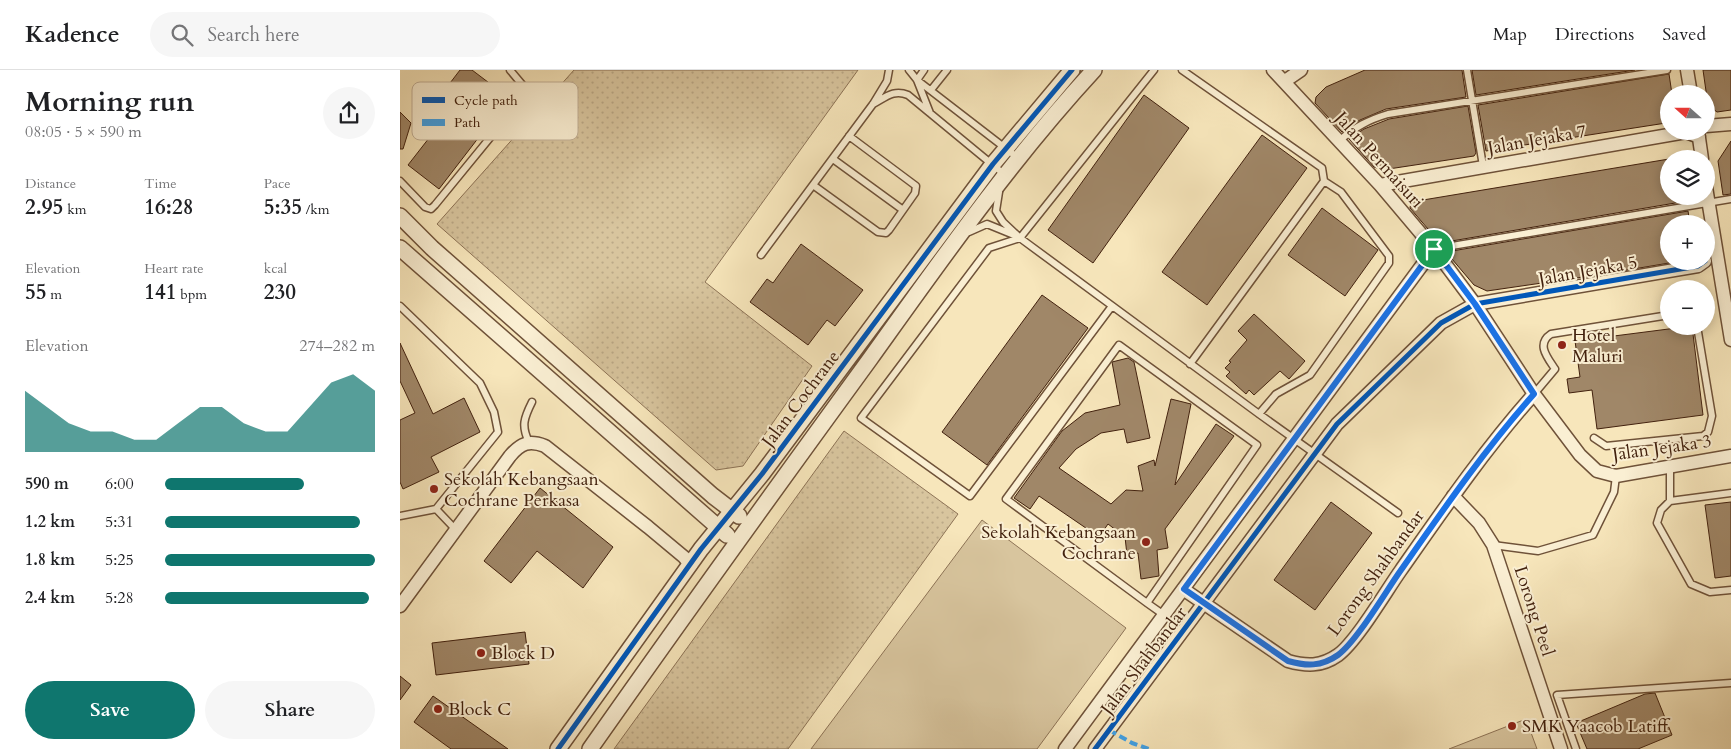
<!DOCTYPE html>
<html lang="en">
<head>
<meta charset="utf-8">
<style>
  body { margin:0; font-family:Cardo,serif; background:#f6f6f6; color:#202124; height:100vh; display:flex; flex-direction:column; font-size:19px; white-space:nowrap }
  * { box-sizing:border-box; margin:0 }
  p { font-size:16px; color:#757577 }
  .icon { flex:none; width:28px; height:28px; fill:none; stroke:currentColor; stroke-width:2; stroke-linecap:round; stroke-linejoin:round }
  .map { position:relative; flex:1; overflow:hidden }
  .sheet { display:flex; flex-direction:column; background:#fff; width:400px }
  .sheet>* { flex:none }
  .needle { width:32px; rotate:291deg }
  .fabs { position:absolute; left:1260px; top:15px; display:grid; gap:10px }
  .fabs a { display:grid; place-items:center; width:55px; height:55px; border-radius:50%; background:#fff; box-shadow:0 2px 12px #0003; font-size:25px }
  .pin { position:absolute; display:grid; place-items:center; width:42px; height:42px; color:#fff; margin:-21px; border:2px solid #fff; border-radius:50%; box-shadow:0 1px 5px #0007 }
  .round { display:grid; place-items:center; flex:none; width:52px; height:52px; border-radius:26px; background:#f6f6f6 }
  .headline { display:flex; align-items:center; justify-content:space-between; height:85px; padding:0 25px }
  h1 { font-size:28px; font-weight:600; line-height:38px }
  .metrics { display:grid; grid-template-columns:repeat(3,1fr); gap:8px; height:85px; padding:5px 25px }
  .metrics div { display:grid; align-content:center }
  .metrics b { font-size:21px; font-weight:600 }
  .metrics small { font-size:14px; font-weight:400 }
  .metrics p { font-size:14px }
  .chart { height:140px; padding:10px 25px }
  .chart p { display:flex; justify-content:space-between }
  .chart svg { width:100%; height:90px; margin-top:5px; fill:#0f766e; opacity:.7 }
  .button { display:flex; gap:10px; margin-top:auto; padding:10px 25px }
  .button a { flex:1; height:58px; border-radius:30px; background:#0f766e; color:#fff; font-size:20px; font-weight:600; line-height:58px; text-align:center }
  .button a+a { background:#f6f6f6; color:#202124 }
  ul { padding:0 25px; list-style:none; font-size:16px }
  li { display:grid; grid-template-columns:80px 60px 1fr; align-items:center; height:38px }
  li i { height:12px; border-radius:6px; background:#0f766e }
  header { display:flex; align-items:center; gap:30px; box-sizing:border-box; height:70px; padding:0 25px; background:#fff; border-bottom:1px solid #e0e0e0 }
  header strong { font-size:24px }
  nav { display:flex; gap:28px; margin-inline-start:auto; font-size:18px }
  .search { width:350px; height:45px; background:#f6f6f6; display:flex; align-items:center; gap:12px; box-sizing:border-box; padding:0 18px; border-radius:28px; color:#757577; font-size:19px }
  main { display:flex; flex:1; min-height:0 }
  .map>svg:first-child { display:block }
  .grass { fill:url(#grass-dots); stroke:#8d7356 }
  .pitch { fill:#d8c59e; stroke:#8d7356 }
  .building { fill:#a08768; stroke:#42210e }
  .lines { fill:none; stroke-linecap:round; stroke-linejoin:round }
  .service-casing { stroke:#6f5239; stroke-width:9 }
  .minor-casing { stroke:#6f5239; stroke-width:15 }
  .tertiary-casing { stroke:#6f5239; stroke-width:18 }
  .service { stroke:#faefd3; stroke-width:6 }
  .minor { stroke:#faefd3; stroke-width:12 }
  .tertiary { stroke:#faefd3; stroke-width:15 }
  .quiet { stroke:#3fa2e9; stroke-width:4; stroke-dasharray:8 4; stroke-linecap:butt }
  .cycleway-casing { stroke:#faefd3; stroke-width:8 }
  .cycleway { stroke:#0057b8; stroke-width:5 }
  .route-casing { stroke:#fff; stroke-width:10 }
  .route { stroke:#1a73e8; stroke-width:6 }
  .poi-dot { fill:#8f2418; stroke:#faefd3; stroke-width:2 }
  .labels { text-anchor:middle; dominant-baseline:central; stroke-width:4; stroke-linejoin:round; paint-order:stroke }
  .street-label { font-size:18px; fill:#42210e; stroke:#faefd3 }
  .poi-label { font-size:18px; fill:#42210e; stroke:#faefd3; text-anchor:start }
  .key { fill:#faefd3; stroke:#c3b198; stroke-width:1 }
  .key-label { font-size:14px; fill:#42210e }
</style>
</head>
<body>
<header>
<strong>Kadence</strong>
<div class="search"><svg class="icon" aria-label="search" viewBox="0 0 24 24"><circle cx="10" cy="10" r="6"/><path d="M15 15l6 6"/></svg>Search here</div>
<nav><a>Map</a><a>Directions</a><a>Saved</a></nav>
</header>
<main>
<section class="sheet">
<div class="headline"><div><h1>Morning run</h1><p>08:05 · 5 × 590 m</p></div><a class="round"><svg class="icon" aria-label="share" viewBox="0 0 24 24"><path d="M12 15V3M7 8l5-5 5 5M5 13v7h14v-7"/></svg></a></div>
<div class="metrics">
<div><p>Distance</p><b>2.95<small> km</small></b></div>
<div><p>Time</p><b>16:28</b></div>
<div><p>Pace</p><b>5:35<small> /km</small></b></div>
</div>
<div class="metrics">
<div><p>Elevation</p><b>55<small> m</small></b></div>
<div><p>Heart rate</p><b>141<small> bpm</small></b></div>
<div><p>kcal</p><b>230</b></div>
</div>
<div class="chart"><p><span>Elevation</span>274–282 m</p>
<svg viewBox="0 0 160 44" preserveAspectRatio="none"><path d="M0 44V14L10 22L20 30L30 34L40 34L50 38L60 38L70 30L80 22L90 22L100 30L110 34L120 34L130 22L140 10L150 6L160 14V44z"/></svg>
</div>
<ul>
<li><b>590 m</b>6:00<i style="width:66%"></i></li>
<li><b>1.2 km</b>5:31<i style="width:93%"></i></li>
<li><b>1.8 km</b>5:25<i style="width:100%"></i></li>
<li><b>2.4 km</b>5:28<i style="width:97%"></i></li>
</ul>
<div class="button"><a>Save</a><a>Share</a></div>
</section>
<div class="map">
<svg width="1331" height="679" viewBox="0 0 1331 679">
  <defs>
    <pattern id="grass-dots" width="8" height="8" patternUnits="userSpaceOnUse" patternTransform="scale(1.25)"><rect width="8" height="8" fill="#d8c59e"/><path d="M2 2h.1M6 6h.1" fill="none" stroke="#bba987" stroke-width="1.8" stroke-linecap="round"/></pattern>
  </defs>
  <rect width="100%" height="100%" fill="#f7e6bb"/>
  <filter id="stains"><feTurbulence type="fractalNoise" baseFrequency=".004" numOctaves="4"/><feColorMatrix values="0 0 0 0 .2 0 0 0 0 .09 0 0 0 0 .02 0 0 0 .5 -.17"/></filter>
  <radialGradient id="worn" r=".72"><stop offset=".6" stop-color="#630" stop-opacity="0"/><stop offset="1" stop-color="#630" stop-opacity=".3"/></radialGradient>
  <path class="grass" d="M174,0H458L305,212L412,296L343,396L316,400L37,154Z
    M444,361L558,444L388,679H214Z"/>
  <path class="pitch" d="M582,450L726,558L637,679H411Z
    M1126,649L1137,679H1049Z"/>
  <path class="building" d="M60,0H72L109,28L39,119L8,95L61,27L47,17Z
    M965,0H1062L1066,27L986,39L960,50L942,62L915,33L916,27L926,17Z
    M1072,0H1235L1076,25Z
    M1303,0H1331V40L1317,42L1308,35Z
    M1269,4L1272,24H1269V50L1266,53L1086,81L1078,35Z
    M744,25L789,58L693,193L648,160Z
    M1068,36L1076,83L1074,86L982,100L974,97L949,69L964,59L989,49Z
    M0,42L11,53L3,79H0Z
    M862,65L907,98L807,235L762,202Z
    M1331,71V124L1323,125L1318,91Z
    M1269,89V126H1286L1287,131L1040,173L1010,138L1011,132Z
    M922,138L978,180L945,226L888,185Z
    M1288,141L1290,154H1269V193L1204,204L1087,221L1074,215L1046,182Z
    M401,174L463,220L435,256L427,250L408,275L350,232L367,209L373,213Z
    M642,225L688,258L587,395L542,362Z
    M854,244L905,291L889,309L880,301L854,325L849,320L846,324L826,306L830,302L825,298L831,292L829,291L847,270L838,261Z
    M1292,256L1303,345L1197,359L1192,320L1169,323L1167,309L1180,307L1175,271Z
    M0,273L33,344L64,328L80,362L31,387L39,402L3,419L0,412V350L15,343L0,311Z
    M728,288L734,292L750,368L727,373L724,359L701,363L676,379L659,398L711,434L726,420L743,421L738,396L754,390L755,396L771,329L791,334L775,415L816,354L834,366L765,459L768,478L757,480L759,506L741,509L738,483L727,485L725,467L708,454L699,467L639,426L630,439L614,428L662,361L685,343L720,335L712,292Z
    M140,418L213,477L183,518L137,481L111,513L84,491Z
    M931,432L972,463L915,540L874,510Z
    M1331,432V506L1315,508L1305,435Z
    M125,562L129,594L36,605L32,573Z
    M0,606L11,615L0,630Z
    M1255,623L1272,665L1238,679H1187L1176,653L1245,624Z
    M33,626L108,679H51L14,652Z"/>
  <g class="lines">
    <defs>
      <path id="service" d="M509,0L517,10L530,43
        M782,0L922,98L924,111L790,294
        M1067,0L1083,96
        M517,10L618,88
        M517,10L524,0
        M531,20L547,0
        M473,34C486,27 494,19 508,25L605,105
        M939,71C955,57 968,50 988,44L1267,0
        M433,89L503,140
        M0,111L25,137L31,139L35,135L125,25V18L110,0
        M413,115L478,162L486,163L489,160L515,123L516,116L449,66
        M599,122L596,141L603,152L620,168L859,344L998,443
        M569,162L587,154L614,165
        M1034,179L1331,129
        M361,185L473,34L487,11L489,0
        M0,236L80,313L94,342L98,362L36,439
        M712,236L570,426L461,348L589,178L620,168L754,0
        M1134,324L1155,299C1147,287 1136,274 1151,264L1269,245
        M859,344L876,324L910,305L989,193V186L941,122L924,111
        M1194,368L1206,376L1303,366L1308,362L1312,346L1297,256
        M129,372C121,356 124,348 132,332
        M1270,396V431
        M1331,423L1270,431L1261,440L1257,453L1291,514L1310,522L1331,520
        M0,446L36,439L56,460
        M1093,475L1138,481L1193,465L1214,422L1216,406
        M747,533L857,375L719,275L606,429L747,533L764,545
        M1176,679L1157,625L1331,613"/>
      <path id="minor" d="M873,0L980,115L1034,179L1075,234L1134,324L1180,385L1197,401L1216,406L1331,386
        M1287,0L1291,24
        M885,11L901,0
        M1306,56L1331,54
        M1298,61L1302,89
        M980,115L1286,62L1299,67
        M1306,117L1331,270
        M1053,426L1079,453L1093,475L1161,679
        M783,519L888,591C906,596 921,597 938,585C957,571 986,521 1001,500C1043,440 1085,379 1134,324
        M0,536L110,386C121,373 129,370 145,376L248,457L284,487L291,495
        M665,679L1034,179
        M695,679L937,354L1041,253L1075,234L1298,196L1305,191"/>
      <path id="tertiary" d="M0,146L32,178L313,426L339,446
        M0,178L327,465
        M158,679L301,479L362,404L593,94L672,0
        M190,679C282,548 376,418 470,289C541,190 611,90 694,0"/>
    </defs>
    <use href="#service" class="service-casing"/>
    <use href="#minor" class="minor-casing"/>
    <use href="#tertiary" class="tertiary-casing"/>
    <use href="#service" class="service"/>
    <use href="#minor" class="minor"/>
    <use href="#tertiary" class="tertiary"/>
    <path class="quiet" d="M709,660L732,673L749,679"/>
    <defs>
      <path id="cycleway" d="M158,679L301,479L362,404L593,94L672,0
        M695,679L937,354L1041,253L1075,234L1298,196L1305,191"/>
    </defs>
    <use href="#cycleway" class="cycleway-casing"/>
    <use href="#cycleway" class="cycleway"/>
  </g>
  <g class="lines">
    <defs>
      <path id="route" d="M1034,179L1075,234L1134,324C1085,379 1043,440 1001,500C986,521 957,571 938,585C921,597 906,596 888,591L784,519Z"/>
    </defs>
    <use href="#route" class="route-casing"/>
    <use href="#route" class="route"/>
  </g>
  <g class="poi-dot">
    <circle cx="1162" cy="275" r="5"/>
    <circle cx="34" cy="419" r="5"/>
    <circle cx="746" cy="472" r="5"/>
    <circle cx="81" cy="583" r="5"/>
    <circle cx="38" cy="639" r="5"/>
    <circle cx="1112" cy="656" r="5"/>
  </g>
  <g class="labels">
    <g class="street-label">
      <text transform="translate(1137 70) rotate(-10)">Jalan Jejaka 7</text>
      <text transform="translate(979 90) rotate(48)">Jalan Permaisuri</text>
      <text transform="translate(1188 201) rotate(-10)">Jalan Jejaka 5</text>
      <text transform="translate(401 329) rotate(-53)">Jalan Cochrane</text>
      <text transform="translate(1262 378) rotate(-8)">Jalan Jejaka 3</text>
      <text transform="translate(976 503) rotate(-54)">Lorong Shahbandar</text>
      <text transform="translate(1134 541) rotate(72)">Lorong Peel</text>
      <text transform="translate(744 591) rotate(-53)">Jalan Shahbandar</text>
    </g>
    <g class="poi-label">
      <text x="1172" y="265">Hotel<tspan x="1172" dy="21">Maluri</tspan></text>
      <text x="44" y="409">Sekolah Kebangsaan<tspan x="44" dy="21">Cochrane Perkasa</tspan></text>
      <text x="736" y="462" text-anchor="end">Sekolah Kebangsaan<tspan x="736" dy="21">Cochrane</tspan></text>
      <text x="91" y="583">Block D</text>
      <text x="48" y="639">Block C</text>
      <text x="1122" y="656">SMK Yaacob Latiff</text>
    </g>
  </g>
  <rect x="12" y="12" width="166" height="58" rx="8" class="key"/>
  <rect x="22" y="27" width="23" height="6" fill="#0057b8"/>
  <rect x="22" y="49" width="23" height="7" fill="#3fa2e9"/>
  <g class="key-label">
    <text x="54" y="35">Cycle path</text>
    <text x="54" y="57">Path</text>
  </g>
  <rect width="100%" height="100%" filter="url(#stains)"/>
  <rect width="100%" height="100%" fill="url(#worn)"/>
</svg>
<div class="fabs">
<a><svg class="needle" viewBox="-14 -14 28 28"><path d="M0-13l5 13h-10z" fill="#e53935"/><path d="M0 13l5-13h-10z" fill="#757577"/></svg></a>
<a><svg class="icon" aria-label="layers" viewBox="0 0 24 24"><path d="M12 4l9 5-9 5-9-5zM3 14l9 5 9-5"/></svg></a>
<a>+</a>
<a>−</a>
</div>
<div class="pin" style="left:1034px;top:179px;background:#1e9e55"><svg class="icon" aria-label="arrive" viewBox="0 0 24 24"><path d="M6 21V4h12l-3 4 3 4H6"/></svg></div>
</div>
</main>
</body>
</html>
